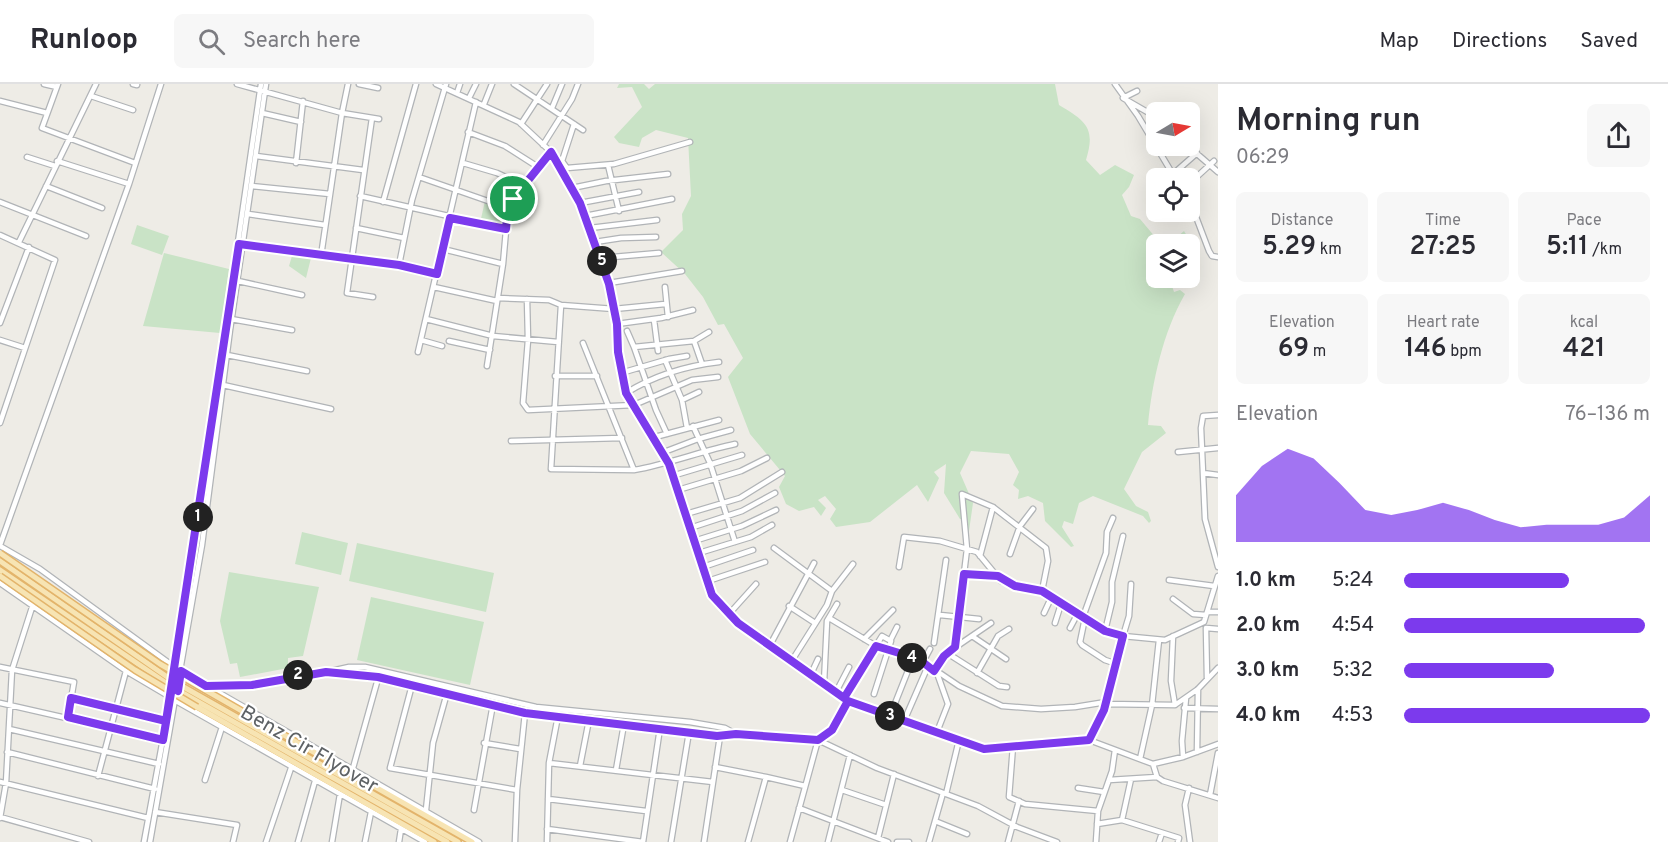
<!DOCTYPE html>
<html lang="en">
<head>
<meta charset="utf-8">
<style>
  body { margin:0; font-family:Overpass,sans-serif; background:#f7f7f7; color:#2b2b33; height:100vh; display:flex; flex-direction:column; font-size:22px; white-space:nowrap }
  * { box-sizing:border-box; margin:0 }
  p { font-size:20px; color:#7c7c81 }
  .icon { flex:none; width:33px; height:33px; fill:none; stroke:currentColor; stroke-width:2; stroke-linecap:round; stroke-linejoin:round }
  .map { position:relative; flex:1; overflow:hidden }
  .drawer { display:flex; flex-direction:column; background:#fff; width:450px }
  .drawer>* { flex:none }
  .needle { width:39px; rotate:80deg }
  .buttons { position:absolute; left:1146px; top:18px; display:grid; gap:12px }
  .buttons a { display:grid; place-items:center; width:54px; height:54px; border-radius:9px; background:#fff; box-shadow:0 6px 24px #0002; font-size:30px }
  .pin { position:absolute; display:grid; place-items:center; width:51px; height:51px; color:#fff; margin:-26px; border:3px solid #fff; border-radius:50%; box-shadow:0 2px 6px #0007 }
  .km { position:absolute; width:30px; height:30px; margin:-15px; border-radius:50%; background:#222; color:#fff; font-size:16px; line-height:30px; text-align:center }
  .round { display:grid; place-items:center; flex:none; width:63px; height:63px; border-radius:9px; background:#f7f7f7 }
  .headline { display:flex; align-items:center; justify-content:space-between; height:102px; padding:0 18px }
  h1 { font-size:33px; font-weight:600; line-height:45px }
  .stats { display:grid; grid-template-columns:repeat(3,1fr); gap:9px; height:102px; padding:6px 18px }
  .stats div { display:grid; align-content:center; border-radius:9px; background:#f7f7f7; text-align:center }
  .stats b { font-size:26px; font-weight:600 }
  .stats small { font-size:16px; font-weight:400 }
  .stats p { font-size:16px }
  .chart { height:168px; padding:12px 18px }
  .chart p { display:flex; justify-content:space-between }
  .chart svg { width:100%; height:108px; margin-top:6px; fill:#7c3aed; opacity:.7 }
  ul { padding:0 18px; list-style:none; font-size:20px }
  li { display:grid; grid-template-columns:96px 72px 1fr; align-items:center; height:45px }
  li i { height:15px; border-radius:8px; background:#7c3aed }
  header { display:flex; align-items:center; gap:36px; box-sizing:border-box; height:84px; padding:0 30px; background:#fff; border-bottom:2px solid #e1e1e2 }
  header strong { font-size:28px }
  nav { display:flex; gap:33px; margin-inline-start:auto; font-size:21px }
  .search { width:420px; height:54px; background:#f7f7f7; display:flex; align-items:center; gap:15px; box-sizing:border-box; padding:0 21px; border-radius:9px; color:#7c7c81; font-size:22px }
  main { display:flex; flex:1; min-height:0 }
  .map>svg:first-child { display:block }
  .green { fill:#c9e3c6 }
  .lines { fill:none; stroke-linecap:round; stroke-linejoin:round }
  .minor-casing { stroke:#b1b4b7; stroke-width:7 }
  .major-casing { stroke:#e3b46b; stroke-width:8 }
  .minor { stroke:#fff; stroke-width:4.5 }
  .major { stroke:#f7e4b3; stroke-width:5 }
  .major-bridge-casing { stroke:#e3b46b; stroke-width:8; stroke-linecap:butt }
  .major-bridge { stroke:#f7e4b3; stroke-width:5 }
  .route-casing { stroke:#fff; stroke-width:12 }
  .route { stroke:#7c3aed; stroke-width:8 }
  .labels { text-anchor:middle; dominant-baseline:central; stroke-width:4.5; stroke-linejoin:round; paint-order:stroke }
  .street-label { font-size:21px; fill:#5e6265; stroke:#fff }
</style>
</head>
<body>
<header>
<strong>Runloop</strong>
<div class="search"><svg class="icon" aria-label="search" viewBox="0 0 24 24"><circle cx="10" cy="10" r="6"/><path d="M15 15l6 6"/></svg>Search here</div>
<nav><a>Map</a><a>Directions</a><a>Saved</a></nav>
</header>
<main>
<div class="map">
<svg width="1218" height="758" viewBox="0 0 1218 758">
  <rect width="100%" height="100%" fill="#eeece6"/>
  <path class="green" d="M619,0H644L649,5L655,0H1055L1059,21C1086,37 1096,44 1086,76L1100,91L1115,81L1134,91L1129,103L1122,111L1131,132L1140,135L1161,160H1156V194H1177L1171,199L1174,208L1180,206L1185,210C1163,248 1152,298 1148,341L1161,342L1166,349L1142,368L1124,405L1136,422L1148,428L1151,437L1149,439L1143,432L1093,412L1079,419L1073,440L1064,437L1062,443L1074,462L1071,463L1045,437L1043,419L1028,412L1018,415L1019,406L1013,401L1019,388L1009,370L971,367L960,389L973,419L968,454L967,435H960L944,409L946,380L934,388L939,394L928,418L917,401L870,438L836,443L830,435L836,425L825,412L818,416L826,424L821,432L814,423L799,427L786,420L779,403L785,392L750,350L728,293L743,274L724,240L718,241L703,213L685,190L661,168L683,146L682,130L691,112L688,54L656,46L642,54L639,63L619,59L614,53L642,23L632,3L617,4Z
    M485,117L504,127V139H480Z
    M137,141L169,152L162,171L131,160Z
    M1184,147L1197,168L1190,179V160H1169Z
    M164,169L229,185L220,249L143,242Z
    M292,172L311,174L306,194L289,182Z
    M302,448L348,459L341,491L295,480Z
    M357,459L494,489L486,528L349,497Z
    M229,488L319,503L303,572L288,574V584L240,593L237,579L230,580L220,537Z
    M371,513L484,538L470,601L357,576Z"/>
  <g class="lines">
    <defs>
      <path id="minor" d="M44,0L57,3
        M58,0L42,44L135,79
        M133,0L137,1
        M237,0L342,29L348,0
        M359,0L378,4
        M436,0L519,38L551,68L572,104L590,144L609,199L617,240L618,268L626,309L669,380L712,511L738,539L848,617L985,665L1089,656L1153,680L1157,693L1163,697L1218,714
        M514,0L583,46
        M1115,0L1138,32L1175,94
        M1137,7L1123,14L1156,33
        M457,9L460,0
        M91,12L133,26
        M469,14L476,0
        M0,17L47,29
        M484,20L492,0
        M552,24L562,0
        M262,29L301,38
        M372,34L347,209L373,213
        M521,40L547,0
        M574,40L562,77L567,84L614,80L690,58
        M468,48L505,62L538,83
        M1190,50L1193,42
        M543,61L572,15L578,0
        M1188,62L1218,88
        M256,72L363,86
        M27,73L55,82
        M57,77L129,100
        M296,79L303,17
        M463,79L497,89L523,101
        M608,81L619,127
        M1172,91L1197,69
        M419,93L508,124
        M1190,99L1214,77
        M46,102L102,124
        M252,102L330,110
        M572,104L606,97L668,90
        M360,112L506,145
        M1190,117L1209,167L1212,172L1218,173
        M0,118L86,152
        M383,118L416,0
        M580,119L639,108
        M248,130L325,141
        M585,132L672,115
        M356,144L404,154
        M590,144L657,136
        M0,151L55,176L0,339
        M19,158L96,0
        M595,158L621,154L656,153
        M241,160L399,181L437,190
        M443,165L503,180
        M321,172L342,29L379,35
        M601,174L659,169
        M399,181L412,116L446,0
        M238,197L302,211
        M609,199L682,187
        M434,203L497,217
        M665,203L668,233
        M498,214L549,216L561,221L614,225L665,220
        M527,215L528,256L523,319L528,326L634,321L692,296L718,293
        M561,221L551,385L634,386L583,259
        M231,235L292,246
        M426,235L493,252L558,258
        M654,236L658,267
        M0,239L29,163
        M617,240L661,234L693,226
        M627,247L634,263L694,257L709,248
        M0,256L25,264
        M421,256L442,262
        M449,257L490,266
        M694,257L702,280
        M634,263L656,326L667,350
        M418,268L476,18
        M227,271L307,287
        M665,276L682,316L687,344
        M487,282L503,180L508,124L523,101L551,68
        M621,289L669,275L687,272
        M555,292H597
        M223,301L331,325
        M626,309C655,291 685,282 719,278
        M682,316L699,308
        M1218,331L1203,332L1201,344L1205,435L1218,483
        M693,342L710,379L735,458
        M655,353L719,336
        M511,357L622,354
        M664,368L698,355L731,346
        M1178,368L1218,364
        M634,386C669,380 701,367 735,360
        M1203,389L1218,391
        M672,392L742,371
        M678,406L741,387L767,374
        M686,430L740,414L782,388
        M690,444L742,427L775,409
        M694,457L742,442L776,426
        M0,461L129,100L161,0
        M0,462L40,485L176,584L479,758
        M774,464L832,507L827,521L791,578
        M699,469L751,453L772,441
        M1010,470L1020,442L1033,425
        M980,472L993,423
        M703,483L753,466
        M899,483L904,453L940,457L977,468L1001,497L1042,507L1105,547L1123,552L1129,532L1131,500
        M964,490L998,492
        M1169,496L1214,502
        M708,497L765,478
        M0,499L126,587L170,613
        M832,507L853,480
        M1173,515L1193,530L1206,531
        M789,522L815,539
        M1207,528H1218
        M1044,529L1051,514
        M729,530L756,500
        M940,531L979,535
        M1083,533L1106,469L1107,448L1113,434
        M829,534L876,562L919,575L959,602L1002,622L1041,625L1075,623L1106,618
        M1085,534L1080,558L1082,561L1105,576L1117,580
        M1055,539L1061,520
        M1070,544L1078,529
        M1206,544L1207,594
        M1206,544L1218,545
        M1105,547L1112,518V498L1123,452
        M972,552L1006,575
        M1173,552L1171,597L1175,621L1198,605L1218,584
        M864,555L893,526
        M890,557L897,543
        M934,559L946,476
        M769,563L814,479
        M955,563L967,465L962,410L993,423L1046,464L1048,477L1042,507
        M947,569L991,539
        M923,578L930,565
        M0,583L74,598L68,633
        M331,587L349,583H365L536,623L690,638L725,644L736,650
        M934,587L947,569L999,602L1007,603
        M937,589L948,620L937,648
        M977,589L998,552L1009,545
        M811,590L818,575
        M824,599L827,537L837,520
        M412,601L390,684L517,706
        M206,602L252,601L311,588L331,587L378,593L525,629L717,652L736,650L818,656L832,646L848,617
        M836,608L849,583
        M844,613L882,552L891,557L874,610
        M71,614L166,637
        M176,617L425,758
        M0,619L163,656
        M1105,620L1175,621
        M1184,624L1218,625
        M890,632L913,574
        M904,637L928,582
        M9,645L159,680
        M1089,656L1104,626L1123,552L1165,556L1204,538L1218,492
        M484,659L520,665
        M1013,662L1009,713L1025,720L1098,727
        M7,668L155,705
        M1197,668L1198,605
        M1183,673L1182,657L1186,614
        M1140,675L1152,621L1159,556
        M549,679L713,698
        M1153,680L1183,673L1218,660
        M580,682L589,636
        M715,683L766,693
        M353,684L379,591
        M616,686L624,640
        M98,692L126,587
        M205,696L222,643
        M1109,696L1157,693
        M0,698L148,734
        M1078,704L1104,708
        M1189,704L1185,721L1190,758
        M842,706L886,721
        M946,710L959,656
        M1210,711L1218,669
        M548,715L646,727
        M799,724L888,758
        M426,726L433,659L447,609
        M474,726L493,620
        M155,728L237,741L233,758
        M0,733L89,758
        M0,734L6,699L12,586L35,514
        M1122,736L1131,695
        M935,737L967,750
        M1097,740L1122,736L1179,754L1178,758
        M547,745L643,758L660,644
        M878,754L894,690
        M144,758L176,584L261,0
        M150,758L202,461L230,246L266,0
        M266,758L291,684
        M298,758L315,697
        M332,758L340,710
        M365,758L371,728
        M399,758L401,745
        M515,758L517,706L525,629
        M547,758L549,679L558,632
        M671,758L689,648
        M704,758L720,652
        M748,758L766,693L805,702
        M790,758L818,656L877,684L978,722L1017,743L1057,758
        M828,758L850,671
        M897,758H909
        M929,758L943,709
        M1008,758L1019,717
        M1096,758L1098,727L1112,687L1115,666
        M1159,758L1162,749"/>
      <path id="major" d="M0,477L173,597L458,758
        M0,486L172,603L447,758
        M197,623L434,758
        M310,666L472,758"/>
    </defs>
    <use href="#minor" class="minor-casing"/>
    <use href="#major" class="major-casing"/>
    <use href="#minor" class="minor"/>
    <use href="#major" class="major"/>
    <defs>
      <path id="major-bridge" d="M0,469L160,580L310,666
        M0,492L135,586L197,623"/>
    </defs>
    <use href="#major-bridge" class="major-bridge-casing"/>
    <use href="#major-bridge" class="major-bridge"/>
  </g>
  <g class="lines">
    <defs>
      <path id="route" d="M513,115L508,123L506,145L450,134L437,190L399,181L239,160L166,637L71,614L68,633L163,656L172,603L178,607L181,587L206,602L252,601L326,588L378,593L525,629L717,652L736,650L818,656L832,646L848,617L984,665L1089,656L1104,626L1123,552L1105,547L1042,507L1015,502L998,492L964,490L955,563L944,572L934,587L919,575L876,562L844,614L738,539L712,511L669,380L626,309L618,268L617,240L609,200L580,119L551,68L513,115"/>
    </defs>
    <use href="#route" class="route-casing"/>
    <use href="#route" class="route"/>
  </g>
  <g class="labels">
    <g class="street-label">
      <text transform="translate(309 666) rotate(30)">Benz Cir Flyover</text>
    </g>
  </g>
</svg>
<div class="buttons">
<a><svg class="needle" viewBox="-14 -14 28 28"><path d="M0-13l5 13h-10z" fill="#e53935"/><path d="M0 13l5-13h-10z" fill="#7c7c81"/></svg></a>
<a><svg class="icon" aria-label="locate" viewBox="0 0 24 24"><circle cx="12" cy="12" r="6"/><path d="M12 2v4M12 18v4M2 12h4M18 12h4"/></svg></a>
<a><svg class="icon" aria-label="layers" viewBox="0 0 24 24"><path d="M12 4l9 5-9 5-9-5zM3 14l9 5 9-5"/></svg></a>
</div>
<div class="pin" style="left:513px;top:115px;background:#1e9e55"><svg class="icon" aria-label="arrive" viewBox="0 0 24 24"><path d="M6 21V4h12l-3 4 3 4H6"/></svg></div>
<b class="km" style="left:198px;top:433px">1</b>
<b class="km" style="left:298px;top:591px">2</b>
<b class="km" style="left:890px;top:632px">3</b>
<b class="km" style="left:912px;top:574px">4</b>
<b class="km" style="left:602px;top:177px">5</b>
</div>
<section class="drawer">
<div class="headline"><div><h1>Morning run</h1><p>06:29</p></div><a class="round"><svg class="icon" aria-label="share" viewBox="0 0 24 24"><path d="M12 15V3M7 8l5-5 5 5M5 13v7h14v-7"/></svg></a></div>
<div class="stats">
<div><p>Distance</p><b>5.29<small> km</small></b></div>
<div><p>Time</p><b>27:25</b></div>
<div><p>Pace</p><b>5:11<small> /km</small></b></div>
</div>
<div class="stats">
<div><p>Elevation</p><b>69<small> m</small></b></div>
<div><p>Heart rate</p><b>146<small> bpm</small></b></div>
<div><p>kcal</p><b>421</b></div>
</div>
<div class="chart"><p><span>Elevation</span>76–136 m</p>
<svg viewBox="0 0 160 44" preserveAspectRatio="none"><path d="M0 44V25L10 13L20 6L30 10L40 20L50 31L60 33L70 31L80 28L90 31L100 35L110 38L120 37L130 37L140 37L150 34L160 25V44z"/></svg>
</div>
<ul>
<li><b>1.0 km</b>5:24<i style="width:67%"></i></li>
<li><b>2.0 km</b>4:54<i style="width:98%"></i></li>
<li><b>3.0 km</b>5:32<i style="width:61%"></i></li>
<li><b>4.0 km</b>4:53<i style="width:100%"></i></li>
</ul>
</section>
</main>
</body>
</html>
